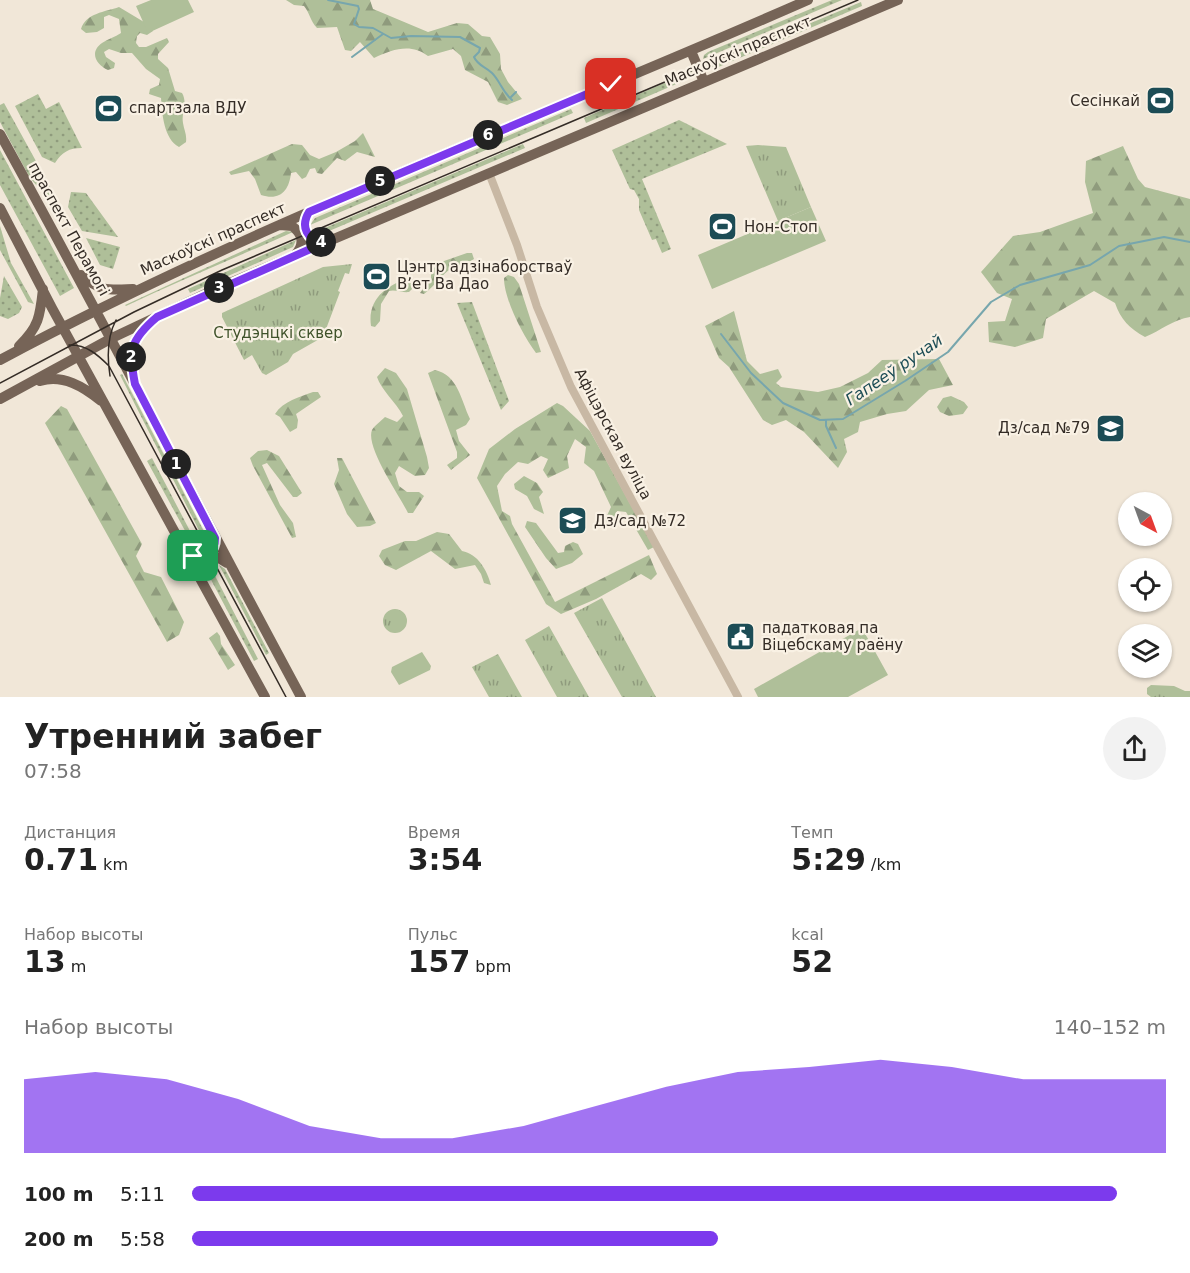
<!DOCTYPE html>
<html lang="ru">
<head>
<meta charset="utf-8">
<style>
  body { margin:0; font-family:"DejaVu Sans",sans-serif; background:#f2f2f2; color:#222; height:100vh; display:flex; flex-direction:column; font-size:22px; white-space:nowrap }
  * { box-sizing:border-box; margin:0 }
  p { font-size:20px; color:#767676 }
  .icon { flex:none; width:33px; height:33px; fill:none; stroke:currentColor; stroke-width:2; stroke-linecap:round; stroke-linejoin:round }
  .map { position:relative; height:697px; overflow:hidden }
  .side { display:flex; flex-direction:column; background:#fff; flex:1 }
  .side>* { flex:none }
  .needle { width:39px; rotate:139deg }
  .tools { position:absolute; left:1118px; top:492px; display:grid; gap:12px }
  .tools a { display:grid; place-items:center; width:54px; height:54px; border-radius:50%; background:#fff; box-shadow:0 2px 4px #0004; font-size:30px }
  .pin { position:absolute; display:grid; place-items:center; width:51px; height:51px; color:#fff; margin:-26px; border-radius:12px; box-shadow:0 3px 9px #0006 }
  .km { position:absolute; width:30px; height:30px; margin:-15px; border-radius:50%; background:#222; color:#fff; font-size:16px; line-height:30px; text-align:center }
  .round { display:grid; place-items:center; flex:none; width:63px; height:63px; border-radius:32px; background:#f2f2f2 }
  .overview { display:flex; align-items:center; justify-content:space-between; height:102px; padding:0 24px }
  h1 { font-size:33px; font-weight:800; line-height:45px }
  .figures { display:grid; grid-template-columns:repeat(3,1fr); gap:9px; height:102px; padding:6px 24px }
  .figures div { display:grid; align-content:center }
  .figures b { font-size:30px; font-weight:800 }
  .figures small { font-size:16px; font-weight:400 }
  .figures p { font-size:16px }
  .chart { height:168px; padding:12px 24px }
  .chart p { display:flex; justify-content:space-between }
  .chart svg { width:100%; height:108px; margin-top:6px; fill:#7c3aed; opacity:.7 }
  ul { padding:0 24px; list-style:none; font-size:20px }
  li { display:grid; grid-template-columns:96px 72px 1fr; align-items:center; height:45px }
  li i { height:15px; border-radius:8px; background:#7c3aed }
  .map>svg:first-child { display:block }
  .grass { fill:url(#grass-dots) }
  .forest { fill:url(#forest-firs) }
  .park { fill:url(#park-tufts) }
  .pitch { fill:#afbf99 }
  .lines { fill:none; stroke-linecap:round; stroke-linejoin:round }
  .stream { stroke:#77a6ad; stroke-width:2 }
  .minor { stroke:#c8b8a4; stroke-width:8 }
  .major { stroke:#766457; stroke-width:10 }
  .tram { stroke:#342c26; stroke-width:1.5 }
  .route-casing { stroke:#fff; stroke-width:12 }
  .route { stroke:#7c3aed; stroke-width:8 }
  .labels { text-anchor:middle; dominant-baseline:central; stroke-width:4.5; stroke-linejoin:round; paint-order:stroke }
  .street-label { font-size:15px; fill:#342c26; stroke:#f9f1e4 }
  .poi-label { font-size:15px; fill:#342c26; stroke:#f9f1e4; text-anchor:start }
  .park-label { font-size:15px; fill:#3f522a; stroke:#f9f1e4 }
  .water-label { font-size:16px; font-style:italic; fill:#1c4c55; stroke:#f9f1e4 }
</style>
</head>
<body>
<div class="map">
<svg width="1190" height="697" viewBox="0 0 1190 697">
  <defs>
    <pattern id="grass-dots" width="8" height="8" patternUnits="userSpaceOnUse" patternTransform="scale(1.5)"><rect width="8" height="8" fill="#afbf99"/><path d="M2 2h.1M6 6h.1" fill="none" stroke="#8f9b7d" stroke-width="1.8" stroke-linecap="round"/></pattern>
    <pattern id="forest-firs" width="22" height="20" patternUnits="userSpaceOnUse" patternTransform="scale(1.5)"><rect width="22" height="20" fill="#afbf99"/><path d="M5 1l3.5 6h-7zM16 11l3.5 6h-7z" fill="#8f9b7d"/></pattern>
    <pattern id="park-tufts" width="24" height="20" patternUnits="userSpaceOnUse" patternTransform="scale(1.5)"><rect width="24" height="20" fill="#afbf99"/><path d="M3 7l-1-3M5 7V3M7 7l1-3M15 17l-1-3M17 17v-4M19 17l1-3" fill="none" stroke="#8f9b7d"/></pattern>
  </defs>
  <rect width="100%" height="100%" fill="#f1e7d8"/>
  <path class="grass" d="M832,0H842L703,59L704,55L708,52Z
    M861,2L862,6L716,68L706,67Z
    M692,71L688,79L586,123L584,118Z
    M38,94L46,109L59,102L82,148C69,148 62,152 55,163L42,157L15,106Z
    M4,103L59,203L54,205L30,178L0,122V105Z
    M571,109L573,113L310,225L315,218Z
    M679,120L727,144L642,179L671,249L662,253L656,239L652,240L639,210V199L634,190L630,189L612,150Z
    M523,144L525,148L322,234L313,233Z
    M0,150L74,288L60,296L0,185Z
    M71,192L86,193L118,237L82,231L68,207Z
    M0,226L11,263L34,304L28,302L0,250Z
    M286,231L293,232C237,257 181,280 126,306L125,305Z
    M86,238L120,247L113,269L100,265Z
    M296,240L293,247L190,293L188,289Z
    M4,276L22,307L19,313L8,319L0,316V298Z
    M472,302L509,401L501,410L457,303Z
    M122,374L210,543L209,550L120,375Z
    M152,458L202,554L195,549L147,461Z
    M219,565L225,569L269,653L266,655Z
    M211,568L258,659L254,661L209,576Z"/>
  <path class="forest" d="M286,0H370L373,9L378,11L428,32L457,23L468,24L482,36L490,37L500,54L501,69L508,82L522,99L507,105L498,102L488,82L465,70L461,56L453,49L428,56C411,43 393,49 374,58L360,42L351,51L345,50L337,27L317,28C310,21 310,13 304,6L294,5Z
    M119,7L149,25L153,31L147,35L140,33L137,36L136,43L139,47H146L167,38L169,42L158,54V59L168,68L175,91L182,93C188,103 181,112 183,123C184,130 187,134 186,142L179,147C164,139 162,114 161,98L149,94L150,89L159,85L160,79L146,69L132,53H121L109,49L104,52L106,57L115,63L114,68L108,70C96,65 89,52 102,43C108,39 115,37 121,33L119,19L109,15L104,17V28L97,32L86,33L81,29C86,13 105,12 119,7Z
    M363,133L375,157L357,152L345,161L337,158L322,174L317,173L315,168L310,169L306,177L302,179L296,172L291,173C289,191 280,201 261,195L255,179L249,171L231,175L229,172L292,144L302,145L310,155L319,159L336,152L355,141Z
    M1123,146L1138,179L1145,187L1190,199V317C1174,319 1160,331 1145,337C1129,328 1121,320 1115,303L1094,291L1046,319L1043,338L1015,347L989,342L988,322L1005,321L1012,299L997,293L981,272L1013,236L1040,232L1093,213L1085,182L1086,161Z
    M467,253H472L474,259C466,264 460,264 452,268C442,274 434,287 424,294L420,293L431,278V270L444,261Z
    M508,275L514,277L519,284L541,352L536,353C523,336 504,299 504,278Z
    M411,278L415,280L416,285L409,292C402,293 395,289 389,291L381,304L380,321L375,327L371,326C367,299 387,284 411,278Z
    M734,311L747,361L760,374L778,369L782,377L776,383L781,387L818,392L840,387L868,373L882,360L939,359L953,385L929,390L906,411L887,414L860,422L858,432L844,439L847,452L838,468L804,432L786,420L772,425L763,420L729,367L719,358L705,326Z
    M385,368L396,373L407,389L427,457L429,468L425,475L415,476L399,466L395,473L399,486L407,492H419L424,496L413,513H408C400,496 365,447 372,430C374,426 382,420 385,417L397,422L403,416C396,402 381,390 377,377Z
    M435,370C458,375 461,400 470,419L466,425L456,430L459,441L470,455L451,470L447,465L457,458V452L428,373Z
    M313,392H318L321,397L296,414L298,420L297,428L290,432L280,417L275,414C283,401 300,397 313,392Z
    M951,396L964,402L968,407L963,414L949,416L940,412L937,407L943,398Z
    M557,403L563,406L590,431L654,547L648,550L626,512L617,511L613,525L608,526L604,522L611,507L594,471L584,463L586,447L575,439L567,456L569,468L548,478L543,470L548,459L541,456L528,464L518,462L505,474L497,486L502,511L510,516L512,524L555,602L649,555L657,574L651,580L641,574L596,599L561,614L546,604L477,478L489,449L515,429Z
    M61,406L67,409L142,544L136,556L144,572L161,577L184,622L179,635L167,642L45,423Z
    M267,450L279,456L302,493L297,497H293L267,463L262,465L280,505L293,523L296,537L292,538L253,466L250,458L258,451Z
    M337,458H342L376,523L370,526L357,527L347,514L334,484L339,470Z
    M524,476L537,483L543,492L539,497L544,514L534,509L527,496L515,489L514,484Z
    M527,521L536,523L558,553L564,552L565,546L573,542L578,544L583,554L572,563L556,569L546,558L525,527Z
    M437,532L449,534L462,551C478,554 487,570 491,585L484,583L481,574L475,565L455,569L431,551L396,570L385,565L379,556L382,550L405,541H416Z
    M217,632L220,636L221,644L235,665L228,670L209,638Z"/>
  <path class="park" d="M758,145L786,147L811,207L778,221L746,146Z
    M352,264L349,274L345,273L338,291L340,292L323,337L293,354L288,362L266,375L262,373L252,355L244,360L222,317V313L323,267Z
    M602,598L656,697H622L574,613Z
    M383 621a12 12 0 1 1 24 0a12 12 0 1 1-24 0Z
    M549,626L589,697H557L525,640Z
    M498,654L522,697H489L472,667Z
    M1151,685L1174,686L1185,691H1190V697H1151L1147,694V688Z"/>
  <path class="pitch" d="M151,0H188L194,12L148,33L136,6Z
    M811,207L826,241L712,289L698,255Z
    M862,628L888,675L848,697H758L754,689Z
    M422,652L431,666L430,670L399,685L391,672L392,667Z"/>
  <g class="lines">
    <path class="stream" d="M328,0L358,6L359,9L354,24L359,27L373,28L391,38L411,36L460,37L480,48L479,52L474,57C478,66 485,66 492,73C500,81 502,91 512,100
      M352,57L383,34
      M510,98L516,92
      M721,334L751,373L783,403L820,420L843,419L905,381L948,352L991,302L1020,285L1090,265L1119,246L1164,237L1190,242
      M826,420V426L836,448"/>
    <path class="minor" d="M489,173L517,245L537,307L571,387L738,697"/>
    <path class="major" d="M691,51L704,82
      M0,134C103,320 200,510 301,697
      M0,208L52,308L265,697
      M309,212C300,227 307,240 324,243
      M280,225L292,226C303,234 305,245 295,255
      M81,275C101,292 108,290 133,289
      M19,346C39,327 40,316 43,289
      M0,360C260,221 538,119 808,0
      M133,373C130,353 132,338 148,325
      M40,381C63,374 84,387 101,401
      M0,399L112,338L218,288L898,0
      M201,579L200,571L207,560L219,558L227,563"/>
    <path class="tram" d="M69,345C86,344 98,355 109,366L286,697
      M110,376C107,357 107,337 116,320
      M0,383L134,312L222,270L858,0"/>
  </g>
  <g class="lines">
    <defs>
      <path id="route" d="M193,556C206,559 215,551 215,538L135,384C128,350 131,339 157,317L324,243C307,240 300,227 309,212L611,84"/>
    </defs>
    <use href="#route" class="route-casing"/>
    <use href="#route" class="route"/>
  </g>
  <defs>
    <symbol id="stadium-square" viewBox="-11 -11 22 22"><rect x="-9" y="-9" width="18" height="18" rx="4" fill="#1c4c55" stroke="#f9f1e4"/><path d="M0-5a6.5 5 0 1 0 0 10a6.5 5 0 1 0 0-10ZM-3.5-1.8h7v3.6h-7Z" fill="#fff"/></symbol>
    <symbol id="school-square" viewBox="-11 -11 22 22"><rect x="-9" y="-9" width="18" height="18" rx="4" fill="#1c4c55" stroke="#f9f1e4"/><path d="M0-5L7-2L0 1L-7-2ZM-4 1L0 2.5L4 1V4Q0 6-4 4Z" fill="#fff"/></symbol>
    <symbol id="civic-square" viewBox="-11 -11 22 22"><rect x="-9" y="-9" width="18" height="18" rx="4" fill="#1c4c55" stroke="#f9f1e4"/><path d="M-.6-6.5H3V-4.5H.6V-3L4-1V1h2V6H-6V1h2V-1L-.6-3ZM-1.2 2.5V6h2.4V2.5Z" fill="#fff"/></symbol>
  </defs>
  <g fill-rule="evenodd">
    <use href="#stadium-square" x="1144" y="84" width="33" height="33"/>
    <use href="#stadium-square" x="92" y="92" width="33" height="33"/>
    <use href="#stadium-square" x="706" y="210" width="33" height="33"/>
    <use href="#stadium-square" x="360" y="260" width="33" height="33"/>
    <use href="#school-square" x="1094" y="412" width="33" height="33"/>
    <use href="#school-square" x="556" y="504" width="33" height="33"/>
    <use href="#civic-square" x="724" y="620" width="33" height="33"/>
  </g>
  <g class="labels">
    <g class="street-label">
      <text transform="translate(738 51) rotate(-23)">Маскоўскі праспект</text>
      <text transform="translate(69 229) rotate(61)">праспект Перамогі</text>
      <text transform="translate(213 239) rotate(-24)">Маскоўскі праспект</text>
      <text transform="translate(613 434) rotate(62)">Афіцэрская вуліца</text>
    </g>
    <g class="poi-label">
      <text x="1140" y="101" text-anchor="end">Сесінкай</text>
      <text x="129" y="108">спартзала ВДУ</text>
      <text x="744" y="227">Нон-Стоп</text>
      <text x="397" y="267">Цэнтр адзінаборстваў<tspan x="397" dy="17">Вʼет Ва Дао</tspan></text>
      <text x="1090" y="428" text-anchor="end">Дз/сад №79</text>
      <text x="594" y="521">Дз/сад №72</text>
      <text x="762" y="628">падатковая па<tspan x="762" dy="17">Віцебскаму раёну</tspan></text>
    </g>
    <g class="park-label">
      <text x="278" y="333">Студэнцкі сквер</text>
    </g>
    <g class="water-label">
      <text transform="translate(894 370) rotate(-34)">Гапееў ручай</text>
    </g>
  </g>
</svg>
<div class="tools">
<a><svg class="needle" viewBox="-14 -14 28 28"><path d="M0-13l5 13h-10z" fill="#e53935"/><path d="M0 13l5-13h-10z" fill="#767676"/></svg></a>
<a><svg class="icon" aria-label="locate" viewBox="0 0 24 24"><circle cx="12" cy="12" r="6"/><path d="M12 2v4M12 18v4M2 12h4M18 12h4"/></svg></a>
<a><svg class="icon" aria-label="layers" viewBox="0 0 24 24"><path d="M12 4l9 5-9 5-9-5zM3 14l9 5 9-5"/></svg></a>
</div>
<div class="pin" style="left:193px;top:556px;background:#1e9e55"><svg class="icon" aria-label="arrive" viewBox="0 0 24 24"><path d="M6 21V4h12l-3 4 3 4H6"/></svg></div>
<div class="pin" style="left:611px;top:84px;background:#d93025"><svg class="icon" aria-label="check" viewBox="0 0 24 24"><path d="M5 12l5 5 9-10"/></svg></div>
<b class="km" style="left:176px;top:464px">1</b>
<b class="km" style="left:131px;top:357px">2</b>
<b class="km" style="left:219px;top:288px">3</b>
<b class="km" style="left:321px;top:242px">4</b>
<b class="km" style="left:380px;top:181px">5</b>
<b class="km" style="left:488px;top:135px">6</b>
</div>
<section class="side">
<div class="overview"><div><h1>Утренний забег</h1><p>07:58</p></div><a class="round"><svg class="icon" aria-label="share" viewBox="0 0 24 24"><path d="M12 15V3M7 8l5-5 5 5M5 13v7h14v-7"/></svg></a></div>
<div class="figures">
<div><p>Дистанция</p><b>0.71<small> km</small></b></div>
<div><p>Время</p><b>3:54</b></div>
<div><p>Темп</p><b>5:29<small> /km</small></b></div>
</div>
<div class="figures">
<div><p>Набор высоты</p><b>13<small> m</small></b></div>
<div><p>Пульс</p><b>157<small> bpm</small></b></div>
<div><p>kcal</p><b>52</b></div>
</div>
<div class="chart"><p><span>Набор высоты</span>140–152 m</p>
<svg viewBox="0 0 160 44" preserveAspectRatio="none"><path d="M0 44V14L10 11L20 14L30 22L40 33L50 38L60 38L70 33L80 25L90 17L100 11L110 9L120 6L130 9L140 14L150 14L160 14V44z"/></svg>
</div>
<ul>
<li><b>100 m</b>5:11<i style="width:95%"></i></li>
<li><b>200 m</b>5:58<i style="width:54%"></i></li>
</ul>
</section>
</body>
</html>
